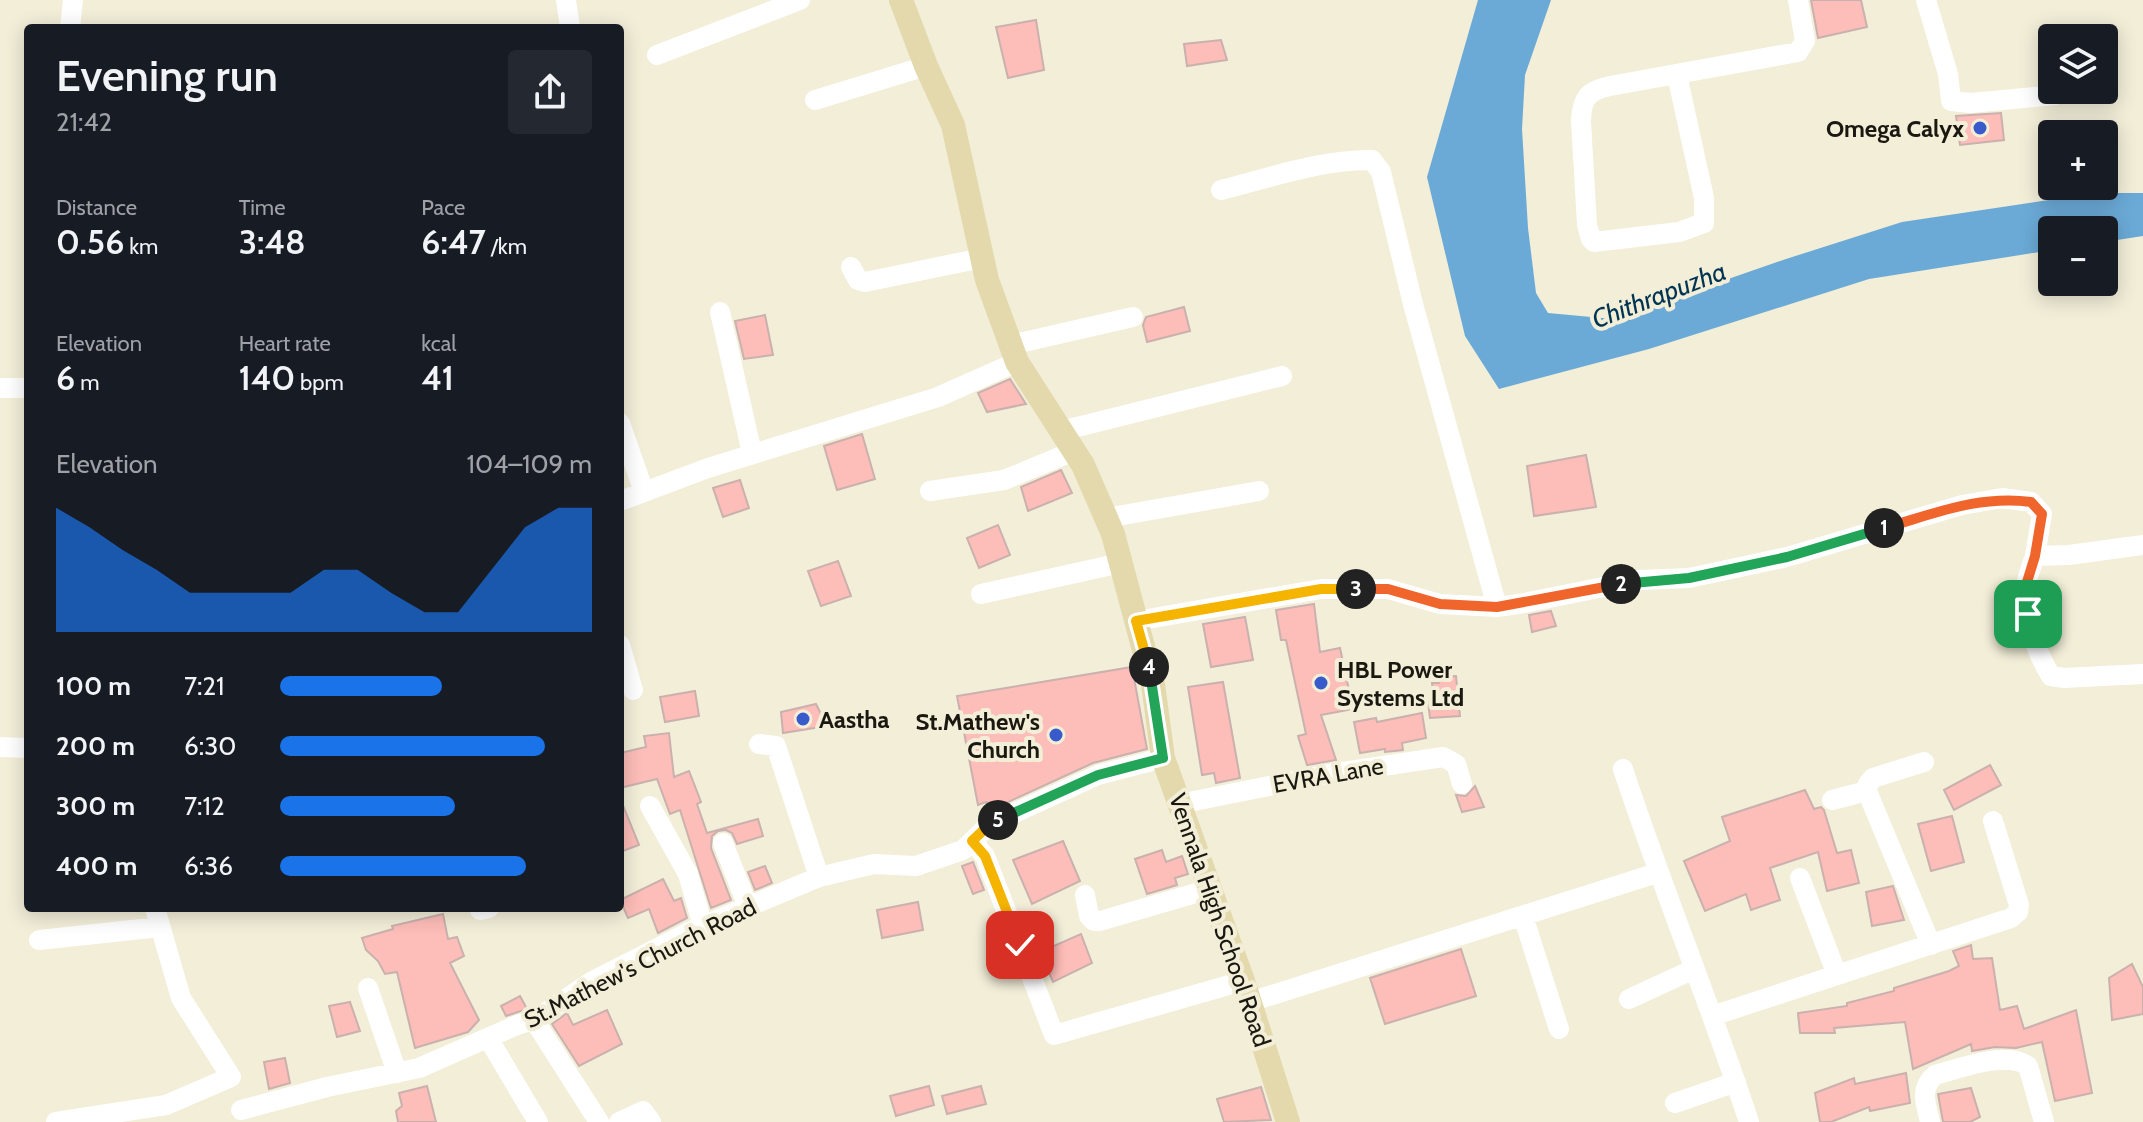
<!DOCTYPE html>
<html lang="en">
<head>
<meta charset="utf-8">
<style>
  body { margin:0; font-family:Cabin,sans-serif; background:#242831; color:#f1f3f6; height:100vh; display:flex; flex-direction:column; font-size:30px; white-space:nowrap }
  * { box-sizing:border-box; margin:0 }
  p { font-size:26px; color:#9ea1a6 }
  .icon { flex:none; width:44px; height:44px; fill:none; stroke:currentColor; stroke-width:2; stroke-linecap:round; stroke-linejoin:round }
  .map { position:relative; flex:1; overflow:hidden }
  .panel { position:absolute; left:24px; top:24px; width:600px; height:888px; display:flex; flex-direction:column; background:#171b24; border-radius:8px; box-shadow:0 4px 20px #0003 }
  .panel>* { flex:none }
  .fabs { position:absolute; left:2038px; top:24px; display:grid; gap:16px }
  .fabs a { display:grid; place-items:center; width:80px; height:80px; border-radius:8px; background:#171b24; box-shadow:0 4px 20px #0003; font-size:40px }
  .pin { position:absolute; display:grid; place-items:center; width:68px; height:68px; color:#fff; margin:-34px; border-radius:16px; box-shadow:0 4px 12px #0006 }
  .km { position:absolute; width:40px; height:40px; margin:-20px; border-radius:50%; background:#222; color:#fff; font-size:22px; line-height:40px; text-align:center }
  .round { display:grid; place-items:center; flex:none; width:84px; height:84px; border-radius:8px; background:#242831 }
  .head { display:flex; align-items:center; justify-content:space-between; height:136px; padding:0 32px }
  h1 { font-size:44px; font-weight:600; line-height:60px }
  .figures { display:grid; grid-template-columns:repeat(3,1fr); gap:12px; height:136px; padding:8px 32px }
  .figures div { display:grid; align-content:center }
  .figures b { font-size:34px; font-weight:600 }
  .figures small { font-size:22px; font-weight:400 }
  .figures p { font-size:22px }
  .chart { height:224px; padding:16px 32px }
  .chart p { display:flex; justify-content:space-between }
  .chart svg { width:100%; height:144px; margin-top:8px; fill:#1a73e8; opacity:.7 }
  ul { padding:0 32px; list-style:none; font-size:26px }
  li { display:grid; grid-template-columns:128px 96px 1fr; align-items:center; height:60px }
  li i { height:20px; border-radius:10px; background:#1a73e8 }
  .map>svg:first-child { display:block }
  .water { fill:#6baad7 }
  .building { fill:#fdbdb8; stroke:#cab1ae; stroke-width:2 }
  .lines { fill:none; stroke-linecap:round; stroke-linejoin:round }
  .minor { stroke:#fff; stroke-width:20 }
  .major { stroke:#e3d9ad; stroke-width:24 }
  .split-1-casing { stroke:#fff; stroke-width:16 }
  .split-2-casing { stroke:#fff; stroke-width:16 }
  .split-3-casing { stroke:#fff; stroke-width:16 }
  .split-4-casing { stroke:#fff; stroke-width:16 }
  .split-5-casing { stroke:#fff; stroke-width:16 }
  .split-6-casing { stroke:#fff; stroke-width:16 }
  .split-1 { stroke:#f0652b; stroke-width:10 }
  .split-2 { stroke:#22a559; stroke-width:10 }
  .split-3 { stroke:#f0652b; stroke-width:10 }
  .split-4 { stroke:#f5b400; stroke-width:10 }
  .split-5 { stroke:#22a559; stroke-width:10 }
  .split-6 { stroke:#f5b400; stroke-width:10 }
  .poi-dot { fill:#385acb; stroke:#f2eed8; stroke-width:3 }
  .labels { text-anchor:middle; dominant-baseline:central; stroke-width:8; stroke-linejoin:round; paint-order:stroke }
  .poi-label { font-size:24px; font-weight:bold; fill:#1a1810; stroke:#f2eed8; text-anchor:end }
  .street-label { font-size:24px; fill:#1a1810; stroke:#f2eed8 }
  .water-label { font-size:26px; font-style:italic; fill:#003452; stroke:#f2eed8 }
</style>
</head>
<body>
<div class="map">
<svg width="2143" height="1122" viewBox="0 0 2143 1122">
  <rect width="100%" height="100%" fill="#f2eed8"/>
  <path class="water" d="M1478,0H1551L1525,75L1522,129L1528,228L1536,293L1548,313L1613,319L1786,259L1902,222L2095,193H2143V236L2104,242V230H2052V250L1869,279L1649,349L1499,389L1465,336L1427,177Z"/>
  <path class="building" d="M1811,0H1861L1867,27L1818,38Z
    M1036,20L1044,70L1008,78L996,27Z
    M1221,40L1227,60L1187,66L1184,44Z
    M2001,113L2004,140L1960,145L1956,116Z
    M1184,307L1190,331L1147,342L1143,325L1146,317Z
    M765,315L773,355L744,359L735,321Z
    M1010,379L1026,404L987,412L978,393Z
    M862,434L875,479L837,490L824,446Z
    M1586,455L1596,507L1534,516L1527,466Z
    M1061,470L1072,493L1028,511L1021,487Z
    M740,480L749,508L723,517L713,488Z
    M998,525L1010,555L979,568L967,538Z
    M838,561L851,596L821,606L808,571Z
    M1314,604L1320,652L1340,648L1353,709L1321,715L1336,760L1307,765L1298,736L1306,734L1286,640H1281L1276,610Z
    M1551,611L1556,626L1532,632L1529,615Z
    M1245,617L1253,660L1211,667L1203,624Z
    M1132,667L1147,749L1093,763L993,809L991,803L986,802L978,805L957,696Z
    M1456,676L1460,716L1430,718L1428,702H1434L1432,683H1439L1438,677Z
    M1223,682L1240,778L1216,783L1214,773L1202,775L1188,687Z
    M695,691L699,716L665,722L660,697Z
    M816,704L827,726L783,733L781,712Z
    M1422,713L1426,738L1402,743L1403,750L1385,752V749L1360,753L1354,722L1376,718L1377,722Z
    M669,733L674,777L689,771L701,802L697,804L707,833L758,819L763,836L737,844L732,833L726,830L718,831L712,836L711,848L731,900L711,908L680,810L670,814L657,779L620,788V753L646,747L644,736Z
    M1990,765L2001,785L1954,810L1944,790Z
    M1475,786L1484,807L1462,812L1456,795L1466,796Z
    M1805,790L1814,809L1821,807L1824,810L1837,853L1851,850L1859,883L1827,891L1818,852L1770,868L1780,900L1751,910L1746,894L1705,911L1684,861L1730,841L1722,817Z
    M620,798L639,845L620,852Z
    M1952,816L1964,862L1931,871L1918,824Z
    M1063,841L1080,881L1032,904L1013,860Z
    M1162,850L1166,862L1182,856L1188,874L1175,878L1177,885L1147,894L1135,859Z
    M973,862L984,890L973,894L962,866Z
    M765,866L772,883L755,890L748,872Z
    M663,879L674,901L681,898L687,918L658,933L649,909L628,918L620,900Z
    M1893,886L1904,920L1872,926L1866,892Z
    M918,902L923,930L882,938L877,910Z
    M443,914L448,939L457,937L464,956L450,963L479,1020L468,1032L415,1048L397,972L385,974L378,961L366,950L362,938L393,929L392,926Z
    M1081,934L1092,963L1053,982L1040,952Z
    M1971,945L1973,959L1992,958L2000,1010L2017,1006L2024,1029L2076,1010L2092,1093L2055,1101L2042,1042L2016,1048L1995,1047L1972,1051L1971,1044L1913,1069L1905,1022L1834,1028L1835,1033H1800L1798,1013L1847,1006V1003L1894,991V988L1949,971L1959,966L1953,951Z
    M1461,949L1476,996L1385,1024L1370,978Z
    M2132,964L2143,987V1014L2112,1020L2109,978Z
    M520,996L527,1009L506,1016L501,1006Z
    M350,1002L360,1031L337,1037L329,1006Z
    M607,1010L622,1044L579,1066L552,1024L567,1013L573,1025Z
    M285,1058L290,1083L269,1089L264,1062Z
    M1906,1073L1910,1103L1870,1111L1869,1107L1831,1122H1820L1815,1093L1854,1078L1855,1084Z
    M427,1086L436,1122H398L396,1111L402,1106L399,1093Z
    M929,1086L934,1105L896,1116L890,1096Z
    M981,1086L986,1104L947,1114L942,1096Z
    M1261,1087L1271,1120L1224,1122L1217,1099Z
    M1971,1088L1980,1117L1970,1122H1943L1938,1094Z"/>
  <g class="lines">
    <path class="minor" d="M566,0L570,28
      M1926,0L1948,74L1951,101L1971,103L2056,95
      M70,28L73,0
      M657,55L800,0
      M1677,75L1704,198V223L1679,232L1594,242L1591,239L1587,225L1581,121C1582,97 1588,91 1610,86L1798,52L1805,41L1798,0
      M815,100L926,66
      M1221,190C1268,178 1324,159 1372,160L1381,172L1413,304L1497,607
      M851,267L858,280L865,282L982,258
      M720,312L752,453
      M1011,345L1133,317
      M0,388H28
      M620,423L644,492
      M1061,431L1282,376
      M930,491L1004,480L1074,451
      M620,501L708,468L938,397L1017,362
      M1106,518L1259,491
      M2143,545L2069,555L2035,556C2032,564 2029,573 2027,581C2022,611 2035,651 2051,676L2064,678L2143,674
      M981,594L1121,563
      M1136,621L1321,589H1388L1440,604L1497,607L1519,604L1638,580L1689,578L1787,557L1962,505L2002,498L2031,502L2042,514L2035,556
      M620,645L633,690
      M759,744L776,746L819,877
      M0,747L28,748
      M1924,762L1873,778L1868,784L1867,791L1931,945
      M1623,769C1662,888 1710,1003 1749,1122
      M1832,800L1867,791
      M1179,804L1329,774L1443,757L1456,764L1462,784
      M650,806L688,874L703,926
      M972,841L985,856L1054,1035L1243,981
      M723,843L748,907
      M1800,878L1837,975
      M1085,895L1089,916L1094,921H1100L1210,889
      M480,908V910L489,908
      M1523,916L1559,1029
      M39,940L160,927
      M368,988L397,1073
      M1629,999L1694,969
      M1250,1002L1657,873
      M1712,1016L2011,918L2018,912L2019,905L1993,821
      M534,1020L599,1122
      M488,1038L538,1122
      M1675,1103L1736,1082
      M241,1110L327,1087L419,1068L517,1025L534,1020L591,982L695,929L819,877L874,864L916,866L963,850L990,824L1098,775L1163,758
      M56,1122L166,1105L231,1077L181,998L155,908
      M619,1122L643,1111L651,1122
      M1930,1122C1926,1104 1919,1089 1935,1075C1959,1069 2006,1050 2028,1066L2044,1122"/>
    <path class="major" d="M901,0L926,66L953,125L987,280L1017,362L1083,465L1113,534L1153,684L1163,758L1243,981L1288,1122"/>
  </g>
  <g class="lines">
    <defs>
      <path id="split-1" d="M1884,528C1934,514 1978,495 2031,502L2042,514L2035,556L2027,582L2028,614"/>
      <path id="split-2" d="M1621,584L1689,578L1787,557L1884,528"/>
      <path id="split-3" d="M1356,589H1388L1440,604L1497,607L1621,584"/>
      <path id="split-4" d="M1149,667L1136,621L1321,589H1356"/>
      <path id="split-5" d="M998,820L1098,775L1163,758L1149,667"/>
      <path id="split-6" d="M998,820L990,824L972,841L985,856L1020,945"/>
    </defs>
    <use href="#split-1" class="split-1-casing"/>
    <use href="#split-2" class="split-2-casing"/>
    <use href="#split-3" class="split-3-casing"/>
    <use href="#split-4" class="split-4-casing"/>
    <use href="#split-5" class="split-5-casing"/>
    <use href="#split-6" class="split-6-casing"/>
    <use href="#split-1" class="split-1"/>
    <use href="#split-2" class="split-2"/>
    <use href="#split-3" class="split-3"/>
    <use href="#split-4" class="split-4"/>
    <use href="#split-5" class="split-5"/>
    <use href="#split-6" class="split-6"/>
  </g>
  <g class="poi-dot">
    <circle cx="1980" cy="128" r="8"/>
    <circle cx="1321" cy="683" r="8"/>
    <circle cx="803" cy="719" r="8"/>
    <circle cx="1056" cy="735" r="8"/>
  </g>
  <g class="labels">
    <g class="poi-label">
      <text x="1964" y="128">Omega Calyx</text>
      <text x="1337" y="669" text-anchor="start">HBL Power<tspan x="1337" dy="28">Systems Ltd</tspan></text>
      <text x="819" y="719" text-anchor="start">Aastha</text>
      <text x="1040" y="721">St.Mathew's<tspan x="1040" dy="28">Church</tspan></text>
    </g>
    <g class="street-label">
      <text transform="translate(1328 775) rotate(-10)">EVRA Lane</text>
      <text transform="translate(1220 920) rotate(71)">Vennala High School Road</text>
      <text transform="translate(640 963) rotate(-27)">St.Mathew's Church Road</text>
    </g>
    <g class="water-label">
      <text transform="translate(1659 295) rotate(-21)">Chithrapuzha</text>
    </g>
  </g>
</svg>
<div class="fabs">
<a><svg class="icon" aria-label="layers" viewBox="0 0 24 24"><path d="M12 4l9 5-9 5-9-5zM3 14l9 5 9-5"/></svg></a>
<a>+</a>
<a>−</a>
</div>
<div class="pin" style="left:2028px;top:614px;background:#1e9e55"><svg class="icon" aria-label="arrive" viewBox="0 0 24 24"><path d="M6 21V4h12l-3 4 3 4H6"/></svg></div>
<div class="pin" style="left:1020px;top:945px;background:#d93025"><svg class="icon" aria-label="check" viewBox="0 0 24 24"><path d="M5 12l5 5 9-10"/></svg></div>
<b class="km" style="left:1884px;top:528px">1</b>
<b class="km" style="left:1621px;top:584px">2</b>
<b class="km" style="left:1356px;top:589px">3</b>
<b class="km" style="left:1149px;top:667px">4</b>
<b class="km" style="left:998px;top:820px">5</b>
<section class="panel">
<div class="head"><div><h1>Evening run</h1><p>21:42</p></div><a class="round"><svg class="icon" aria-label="share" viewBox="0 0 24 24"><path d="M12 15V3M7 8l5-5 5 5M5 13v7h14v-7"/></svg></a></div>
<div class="figures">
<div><p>Distance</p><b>0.56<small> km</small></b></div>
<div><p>Time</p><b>3:48</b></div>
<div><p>Pace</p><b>6:47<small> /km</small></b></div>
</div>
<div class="figures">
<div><p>Elevation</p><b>6<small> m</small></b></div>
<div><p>Heart rate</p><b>140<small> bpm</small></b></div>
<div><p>kcal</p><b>41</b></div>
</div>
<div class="chart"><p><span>Elevation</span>104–109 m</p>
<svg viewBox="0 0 160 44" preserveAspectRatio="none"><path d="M0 44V6L10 12L20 19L30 25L40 32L50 32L60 32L70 32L80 25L90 25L100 32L110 38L120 38L130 25L140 12L150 6L160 6V44z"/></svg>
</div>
<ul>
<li><b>100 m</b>7:21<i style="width:52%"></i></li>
<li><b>200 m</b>6:30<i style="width:85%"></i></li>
<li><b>300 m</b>7:12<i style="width:56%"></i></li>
<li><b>400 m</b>6:36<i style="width:79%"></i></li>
</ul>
</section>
</div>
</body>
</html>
